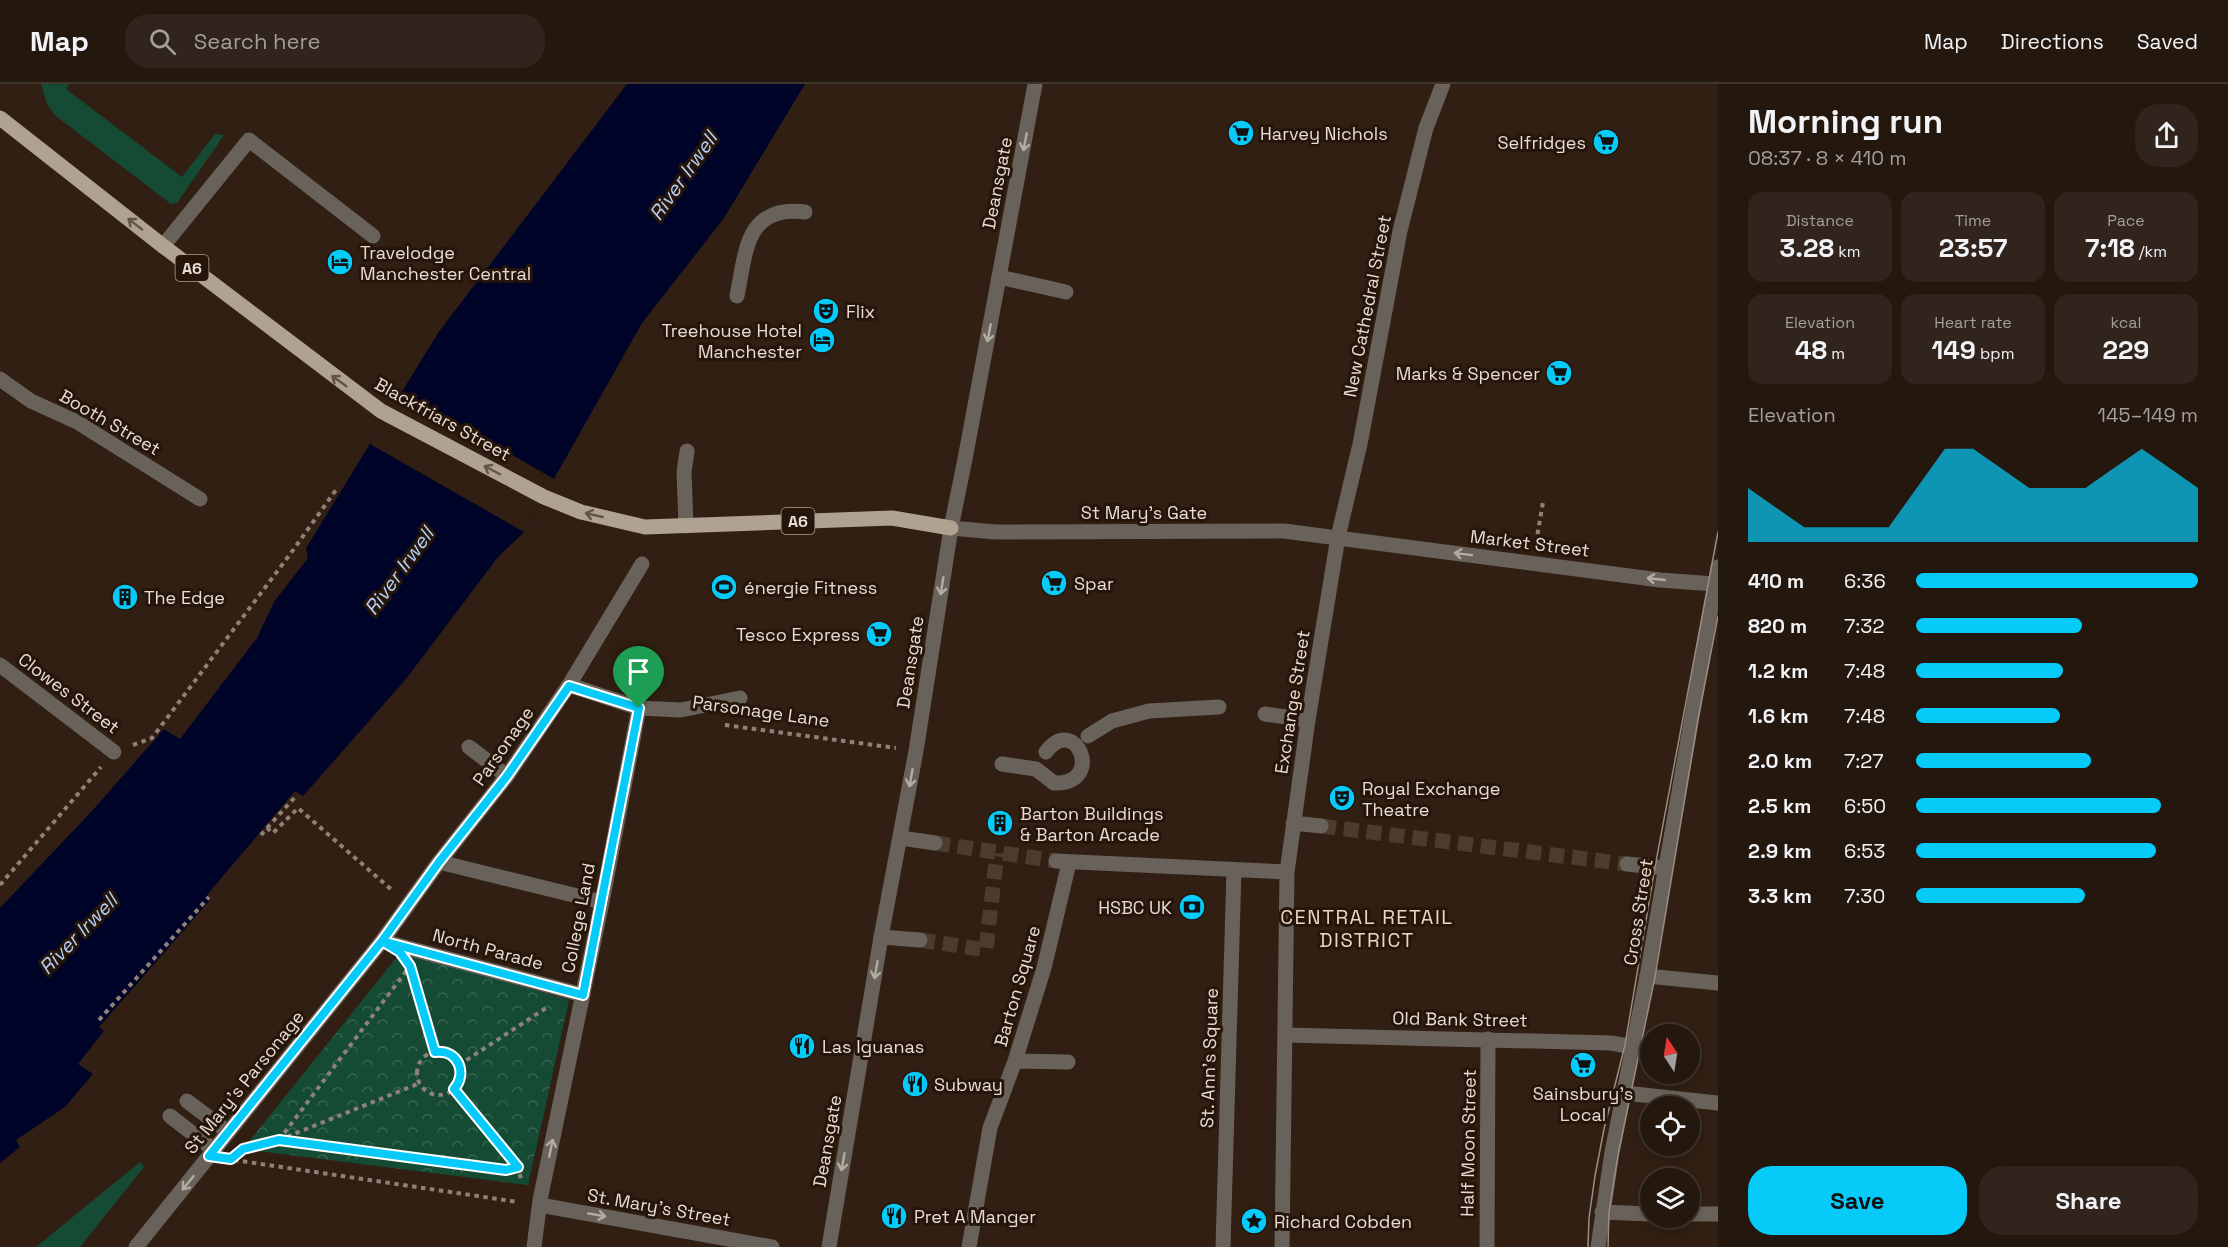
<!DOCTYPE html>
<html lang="en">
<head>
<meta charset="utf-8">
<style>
  body { margin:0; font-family:"Space Grotesk",sans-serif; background:#30241c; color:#f1f3f6; height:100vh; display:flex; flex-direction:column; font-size:22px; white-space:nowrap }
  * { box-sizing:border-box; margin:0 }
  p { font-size:20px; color:#a39f9e }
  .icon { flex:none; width:33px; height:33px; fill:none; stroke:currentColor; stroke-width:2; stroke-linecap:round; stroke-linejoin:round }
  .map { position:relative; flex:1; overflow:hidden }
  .details { display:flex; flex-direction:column; background:#24170e; width:510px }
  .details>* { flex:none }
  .needle { width:39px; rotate:348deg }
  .fabs { position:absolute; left:1640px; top:940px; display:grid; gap:12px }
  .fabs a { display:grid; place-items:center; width:60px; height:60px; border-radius:50%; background:#24170e; box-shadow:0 3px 9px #0003,0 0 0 2px #41362e; font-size:30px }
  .pin { position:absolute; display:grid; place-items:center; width:51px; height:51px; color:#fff; margin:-62px -26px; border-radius:50% 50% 50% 0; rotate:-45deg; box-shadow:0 0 6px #0007 }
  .pin .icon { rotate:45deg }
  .round { display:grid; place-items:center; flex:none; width:63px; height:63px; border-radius:24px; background:#30241c }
  .summary { display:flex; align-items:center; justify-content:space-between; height:102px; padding:0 30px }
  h1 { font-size:33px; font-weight:800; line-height:45px }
  .stats { display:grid; grid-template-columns:repeat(3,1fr); gap:9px; height:102px; padding:6px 30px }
  .stats div { display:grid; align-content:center; border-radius:15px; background:#30241c; text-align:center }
  .stats b { font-size:26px; font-weight:800 }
  .stats small { font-size:16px; font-weight:400 }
  .stats p { font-size:16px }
  .chart { height:168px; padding:12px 30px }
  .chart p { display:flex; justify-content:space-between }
  .chart svg { width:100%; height:108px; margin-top:6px; fill:#06cbf9; opacity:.7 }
  .cta { display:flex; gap:12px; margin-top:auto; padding:12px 30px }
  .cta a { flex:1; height:69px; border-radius:24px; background:#06cbf9; color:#111; font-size:24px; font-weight:800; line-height:69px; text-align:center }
  .cta a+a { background:#30241c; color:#f1f3f6 }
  ul { padding:0 30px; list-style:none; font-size:20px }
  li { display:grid; grid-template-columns:96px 72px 1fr; align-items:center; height:45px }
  li i { height:15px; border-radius:8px; background:#06cbf9 }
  header { display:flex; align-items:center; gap:36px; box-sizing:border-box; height:84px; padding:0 30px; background:#24170e; border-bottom:2px solid #41362e }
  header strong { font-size:28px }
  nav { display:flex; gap:33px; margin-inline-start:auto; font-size:21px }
  .search { width:420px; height:54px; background:#30241c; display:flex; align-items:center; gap:15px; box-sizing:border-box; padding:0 21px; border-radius:24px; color:#a39f9e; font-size:22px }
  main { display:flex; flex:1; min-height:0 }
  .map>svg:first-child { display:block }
  .grass { fill:#154b35 }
  .park { fill:url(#park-crowns) }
  .water { fill:#000429 }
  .pier { fill:#301f12 }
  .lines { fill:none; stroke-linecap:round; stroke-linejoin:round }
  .pedestrian-tunnel { stroke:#4c3b2f; stroke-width:15; stroke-dasharray:15 8; stroke-linecap:butt }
  .path { stroke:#908177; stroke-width:4; stroke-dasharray:4.5 4.5; stroke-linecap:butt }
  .service { stroke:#69625a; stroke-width:15 }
  .pedestrian { stroke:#69625a; stroke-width:15 }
  .minor { stroke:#69625a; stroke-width:15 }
  .tertiary { stroke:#69625a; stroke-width:15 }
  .primary { stroke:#afa290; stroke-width:15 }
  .tram { stroke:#9b8d83; stroke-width:1.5 }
  .service-bridge { stroke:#69625a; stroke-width:15 }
  .oneway { stroke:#b5aba3 }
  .oneway2 { stroke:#645446 }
  .route-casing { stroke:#fff; stroke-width:12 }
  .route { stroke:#06cbf9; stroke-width:8 }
  .labels { text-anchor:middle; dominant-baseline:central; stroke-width:6; stroke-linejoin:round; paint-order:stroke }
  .shield { fill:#261509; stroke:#aea097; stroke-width:1.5 }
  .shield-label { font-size:16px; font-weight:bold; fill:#e8dcd4 }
  .poi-label { font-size:18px; fill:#e8dcd4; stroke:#261509; text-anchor:start }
  .street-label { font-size:18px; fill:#e8dcd4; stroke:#261509 }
  .water-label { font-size:20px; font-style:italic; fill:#b3cff8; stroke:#261509 }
  .neighbourhood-label { font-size:20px; letter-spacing:1.5px; fill:#edd5c5; stroke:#261509 }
</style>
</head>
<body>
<header>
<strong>Map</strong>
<div class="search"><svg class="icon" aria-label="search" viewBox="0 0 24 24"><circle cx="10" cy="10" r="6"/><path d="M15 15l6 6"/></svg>Search here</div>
<nav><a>Map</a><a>Directions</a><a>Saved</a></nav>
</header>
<main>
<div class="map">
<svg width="1718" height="1163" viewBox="0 0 1718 1163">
  <defs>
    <pattern id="park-crowns" width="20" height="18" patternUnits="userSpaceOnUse" patternTransform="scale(1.5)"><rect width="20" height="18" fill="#154b35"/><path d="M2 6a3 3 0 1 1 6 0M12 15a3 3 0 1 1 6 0" fill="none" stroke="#376451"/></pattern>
  </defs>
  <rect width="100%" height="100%" fill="#301f12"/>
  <path class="grass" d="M41,0H69L66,5L182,93L215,50L224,51L177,119L171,120L56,32L47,20Z
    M140,1078L144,1083L80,1163H36Z"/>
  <path class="park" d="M401,868L569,916L528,1101L243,1065Z"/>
  <path class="water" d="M627,0H805L724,134L642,239L524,448L498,473L406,595L303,712L295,707L207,811L211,815L99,943L104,947L78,980L93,990L65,1023L16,1056L20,1063L0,1079V824L92,727L164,645L180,655L257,554L274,518L308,474L306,464L438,249Z"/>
  <path class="pier" d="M401,307L554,395L524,448L370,360Z"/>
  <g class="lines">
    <path class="pedestrian-tunnel" d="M1321,742L1627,780
      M935,759L1056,777
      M920,856L986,866L997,769"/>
    <path class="path" d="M1536,459L1543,418
      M725,641L896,664
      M133,661L152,654L291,469L338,403
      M267,744L296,712
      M261,751L267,744L273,749L298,724L393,807
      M0,801L101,683
      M412,888L435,967
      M99,936L209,813
      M417 989a22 22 0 1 1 44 0a22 22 0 1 1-44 0Z
      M459,981L546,924
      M454,1005L518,1083L521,1095
      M279,1056L407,886
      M279,1056L506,1086L518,1083L525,1076
      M244,1065L279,1056L420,999
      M234,1076L518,1118"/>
    <path class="service" d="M163,162L249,56L373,152
      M999,193L1066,208
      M737,212C746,168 745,121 805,128
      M0,295L31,317L77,338L200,415
      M686,442L684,388L687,367
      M639,624L681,626L740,614
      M1265,630L1308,636
      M1088,652L1112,637L1149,627L1219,623
      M469,663L507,692
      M1647,892L1718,899
      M1015,977L1068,978
      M187,1017L228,1048
      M170,1032L214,1066
      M969,1163L990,1044L1015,977L1044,884L1069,779"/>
    <path class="pedestrian" d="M1718,483L1715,500H1718
      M0,581L114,668
      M569,601L642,480
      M1293,739L1321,742
      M901,754L935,759
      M1056,777L1287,788
      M1627,780L1665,784
      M881,853L920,856
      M382,857L583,911
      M1285,951L1611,959L1633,963
      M1602,1128L1650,1130
      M1689,1130H1718
      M1223,1163L1234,786
      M1282,1163L1287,788L1308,636L1338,453L1360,360L1400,147L1426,44L1443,0
      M1487,1163L1488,955"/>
    <path class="minor" d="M951,444L995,448L1284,447L1660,496L1715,500L1647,892L1612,1068L1598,1163
      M439,778L602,818
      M1625,1009L1718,1019
      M540,1121L772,1163
      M136,1163L382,857L439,778L507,692L569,601L639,624L602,818L540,1116L534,1163"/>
    <path class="tertiary" d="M829,1163L881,853L916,667L951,444L965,375L1035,0"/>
    <path class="primary" d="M0,34L163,162L381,327L544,413L581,428L645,443L892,434L951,444"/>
    <path class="tram" d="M1588,1163L1589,1134L1595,1092L1604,1045L1625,961L1655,783L1718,448
      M1608,1163L1609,1128L1618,1071L1655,893L1698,635L1718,532"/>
    <path class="service-bridge" d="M1002,680L1036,685L1054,699C1106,701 1076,628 1046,668"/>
  </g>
  <defs><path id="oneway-shaft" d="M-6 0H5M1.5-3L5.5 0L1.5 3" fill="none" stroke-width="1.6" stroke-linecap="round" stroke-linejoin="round" transform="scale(1.5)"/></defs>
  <g class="oneway">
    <use href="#oneway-shaft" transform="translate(1025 58) rotate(101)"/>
    <use href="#oneway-shaft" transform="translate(989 249) rotate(101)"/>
    <use href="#oneway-shaft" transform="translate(1463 470) rotate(-173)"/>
    <use href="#oneway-shaft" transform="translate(1656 495) rotate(-174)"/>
    <use href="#oneway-shaft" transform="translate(942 502) rotate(99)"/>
    <use href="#oneway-shaft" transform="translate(911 694) rotate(100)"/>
    <use href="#oneway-shaft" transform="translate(876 886) rotate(100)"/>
    <use href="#oneway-shaft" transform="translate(551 1064) rotate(-78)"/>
    <use href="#oneway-shaft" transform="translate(843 1078) rotate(100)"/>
    <use href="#oneway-shaft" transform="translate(188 1099) rotate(129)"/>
    <use href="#oneway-shaft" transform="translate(597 1131) rotate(10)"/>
  </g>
  <g class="oneway2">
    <use href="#oneway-shaft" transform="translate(135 140) rotate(-142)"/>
    <use href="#oneway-shaft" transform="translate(339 297) rotate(-144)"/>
    <use href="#oneway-shaft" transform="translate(492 386) rotate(-152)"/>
    <use href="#oneway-shaft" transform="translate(594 431) rotate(-167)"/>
  </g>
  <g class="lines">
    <defs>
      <path id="route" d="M639,624L569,602L507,692L439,778L382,857L400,868L410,882L435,968C458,965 468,989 454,1005L518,1083L506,1086L279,1056L243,1065L231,1075L209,1072L382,857L583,911L639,624"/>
    </defs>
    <use href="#route" class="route-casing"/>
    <use href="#route" class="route"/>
  </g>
  <defs>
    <symbol id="supermarket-disc" viewBox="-11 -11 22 22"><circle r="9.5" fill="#06cbf9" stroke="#261509"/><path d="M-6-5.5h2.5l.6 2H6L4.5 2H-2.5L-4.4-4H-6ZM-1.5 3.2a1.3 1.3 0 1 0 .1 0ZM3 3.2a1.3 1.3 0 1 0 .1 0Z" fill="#111"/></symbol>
    <symbol id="hotel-disc" viewBox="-11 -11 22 22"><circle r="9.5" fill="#06cbf9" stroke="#261509"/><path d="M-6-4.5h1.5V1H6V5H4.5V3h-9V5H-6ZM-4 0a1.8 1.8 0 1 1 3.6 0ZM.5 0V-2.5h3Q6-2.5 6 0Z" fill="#111"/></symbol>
    <symbol id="theatre-disc" viewBox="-11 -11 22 22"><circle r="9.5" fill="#06cbf9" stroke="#261509"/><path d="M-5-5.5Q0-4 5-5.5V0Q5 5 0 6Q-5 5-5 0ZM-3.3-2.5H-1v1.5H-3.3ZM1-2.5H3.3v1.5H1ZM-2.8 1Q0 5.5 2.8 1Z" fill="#111"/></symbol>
    <symbol id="stadium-disc" viewBox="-11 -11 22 22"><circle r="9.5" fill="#06cbf9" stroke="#261509"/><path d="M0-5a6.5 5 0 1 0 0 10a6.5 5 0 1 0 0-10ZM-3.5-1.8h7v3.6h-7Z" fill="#111"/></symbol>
    <symbol id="building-disc" viewBox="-11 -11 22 22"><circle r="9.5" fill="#06cbf9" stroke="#261509"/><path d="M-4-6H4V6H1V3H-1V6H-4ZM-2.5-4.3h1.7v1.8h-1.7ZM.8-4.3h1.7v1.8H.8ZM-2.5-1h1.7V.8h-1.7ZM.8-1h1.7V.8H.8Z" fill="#111"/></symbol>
    <symbol id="bank-disc" viewBox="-11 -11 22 22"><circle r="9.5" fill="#06cbf9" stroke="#261509"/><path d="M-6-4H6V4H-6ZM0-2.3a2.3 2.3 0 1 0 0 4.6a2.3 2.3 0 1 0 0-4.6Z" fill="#111"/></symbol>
    <symbol id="restaurant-disc" viewBox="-11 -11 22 22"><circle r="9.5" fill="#06cbf9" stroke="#261509"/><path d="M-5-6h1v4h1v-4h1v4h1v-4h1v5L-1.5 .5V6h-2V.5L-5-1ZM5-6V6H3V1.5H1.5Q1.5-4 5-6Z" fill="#111"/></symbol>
    <symbol id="sight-disc" viewBox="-11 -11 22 22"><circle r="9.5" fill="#06cbf9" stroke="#261509"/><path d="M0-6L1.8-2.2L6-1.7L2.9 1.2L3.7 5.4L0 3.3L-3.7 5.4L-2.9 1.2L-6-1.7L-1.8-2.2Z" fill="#111"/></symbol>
  </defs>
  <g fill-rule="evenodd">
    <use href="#supermarket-disc" x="1226" y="34" width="30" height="30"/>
    <use href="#supermarket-disc" x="1591" y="43" width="30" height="30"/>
    <use href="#hotel-disc" x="325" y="163" width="30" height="30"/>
    <use href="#theatre-disc" x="811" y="212" width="30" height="30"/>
    <use href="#hotel-disc" x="807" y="241" width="30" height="30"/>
    <use href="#supermarket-disc" x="1544" y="274" width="30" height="30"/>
    <use href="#supermarket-disc" x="1039" y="484" width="30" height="30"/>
    <use href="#stadium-disc" x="709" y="488" width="30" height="30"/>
    <use href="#building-disc" x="110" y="498" width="30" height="30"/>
    <use href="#supermarket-disc" x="864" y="535" width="30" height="30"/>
    <use href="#theatre-disc" x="1327" y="699" width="30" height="30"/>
    <use href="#building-disc" x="985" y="724" width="30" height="30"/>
    <use href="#bank-disc" x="1177" y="808" width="30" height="30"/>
    <use href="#restaurant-disc" x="787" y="947" width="30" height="30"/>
    <use href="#supermarket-disc" x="1568" y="966" width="30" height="30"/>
    <use href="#restaurant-disc" x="900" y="985" width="30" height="30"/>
    <use href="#restaurant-disc" x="879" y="1117" width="30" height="30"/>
    <use href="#sight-disc" x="1239" y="1122" width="30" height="30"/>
  </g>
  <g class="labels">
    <g class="shield">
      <rect x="175.5" y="171" width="33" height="26" rx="4.5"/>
      <rect x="781.5" y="424" width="33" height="26" rx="4.5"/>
    </g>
    <g class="shield-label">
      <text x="192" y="184">A6</text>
      <text x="798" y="437">A6</text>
    </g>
    <g class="poi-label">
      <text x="1260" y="49">Harvey Nichols</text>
      <text x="1586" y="58" text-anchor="end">Selfridges</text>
      <text x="360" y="168">Travelodge<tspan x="360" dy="21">Manchester Central</tspan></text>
      <text x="846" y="227">Flix</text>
      <text x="802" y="246" text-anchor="end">Treehouse Hotel<tspan x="802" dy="21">Manchester</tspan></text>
      <text x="1540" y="289" text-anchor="end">Marks &amp; Spencer</text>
      <text x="1074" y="499">Spar</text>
      <text x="744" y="503">énergie Fitness</text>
      <text x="144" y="513">The Edge</text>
      <text x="860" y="550" text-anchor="end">Tesco Express</text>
      <text x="1362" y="704">Royal Exchange<tspan x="1362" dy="21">Theatre</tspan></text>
      <text x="1020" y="729">Barton Buildings<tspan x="1020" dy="21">&amp; Barton Arcade</tspan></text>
      <text x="1172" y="823" text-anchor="end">HSBC UK</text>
      <text x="822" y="962">Las Iguanas</text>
      <text x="934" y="1000">Subway</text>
      <text x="1583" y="1009" text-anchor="middle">Sainsbury's<tspan x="1583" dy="21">Local</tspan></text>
      <text x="914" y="1132">Pret A Manger</text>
      <text x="1274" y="1137">Richard Cobden</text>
    </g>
    <g class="street-label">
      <text transform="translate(997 99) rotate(-79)">Deansgate</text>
      <text transform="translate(1367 222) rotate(-79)">New Cathedral Street</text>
      <text transform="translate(443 335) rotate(29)">Blackfriars Street</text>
      <text transform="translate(110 338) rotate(30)">Booth Street</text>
      <text x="1144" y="428">St Mary's Gate</text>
      <text transform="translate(1530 459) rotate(7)">Market Street</text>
      <text transform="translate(910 578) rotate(-81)">Deansgate</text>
      <text transform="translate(69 609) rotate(37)">Clowes Street</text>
      <text transform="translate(1292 618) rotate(-81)">Exchange Street</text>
      <text transform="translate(761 627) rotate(8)">Parsonage Lane</text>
      <text transform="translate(503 662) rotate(-55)">Parsonage</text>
      <text transform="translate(1638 828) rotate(-81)">Cross Street</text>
      <text transform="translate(578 834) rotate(-79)">College Land</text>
      <text transform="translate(488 865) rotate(15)">North Parade</text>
      <text transform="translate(1017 902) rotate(-74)">Barton Square</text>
      <text transform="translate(1460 935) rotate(1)">Old Bank Street</text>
      <text transform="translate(1209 974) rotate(-88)">St. Ann's Square</text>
      <text transform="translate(244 998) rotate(-51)">St Mary's Parsonage</text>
      <text transform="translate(827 1057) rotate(-80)">Deansgate</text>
      <text transform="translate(1468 1059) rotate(-89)">Half Moon Street</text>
      <text transform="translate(659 1123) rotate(10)">St. Mary's Street</text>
    </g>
    <g class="water-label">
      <text transform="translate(683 92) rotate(-55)">River Irwell</text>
      <text transform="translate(399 487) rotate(-54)">River Irwell</text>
      <text transform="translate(78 850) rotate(-46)">River Irwell</text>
    </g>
    <g class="neighbourhood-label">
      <text x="1367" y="833">CENTRAL RETAIL<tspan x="1367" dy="23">DISTRICT</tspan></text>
    </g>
  </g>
</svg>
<div class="fabs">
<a><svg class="needle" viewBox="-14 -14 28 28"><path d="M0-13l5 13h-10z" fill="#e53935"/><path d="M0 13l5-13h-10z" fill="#a39f9e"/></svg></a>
<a><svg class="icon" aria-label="locate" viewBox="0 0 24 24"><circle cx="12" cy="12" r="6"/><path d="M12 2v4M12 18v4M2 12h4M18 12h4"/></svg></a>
<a><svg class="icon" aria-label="layers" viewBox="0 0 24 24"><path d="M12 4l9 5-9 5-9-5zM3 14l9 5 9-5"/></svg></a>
</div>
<div class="pin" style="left:639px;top:624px;background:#1e9e55"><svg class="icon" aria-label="arrive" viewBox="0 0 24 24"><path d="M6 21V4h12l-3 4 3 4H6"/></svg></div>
</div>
<section class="details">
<div class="summary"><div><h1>Morning run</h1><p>08:37 · 8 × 410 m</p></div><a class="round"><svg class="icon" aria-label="share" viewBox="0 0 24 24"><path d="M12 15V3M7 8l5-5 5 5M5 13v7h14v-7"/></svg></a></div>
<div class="stats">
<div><p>Distance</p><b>3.28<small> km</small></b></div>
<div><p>Time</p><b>23:57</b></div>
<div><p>Pace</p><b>7:18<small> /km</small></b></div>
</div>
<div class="stats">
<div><p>Elevation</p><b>48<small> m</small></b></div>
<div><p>Heart rate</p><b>149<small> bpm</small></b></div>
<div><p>kcal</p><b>229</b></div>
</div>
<div class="chart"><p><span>Elevation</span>145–149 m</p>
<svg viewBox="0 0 160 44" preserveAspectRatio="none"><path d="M0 44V22L10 30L20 38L30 38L40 38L50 38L60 22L70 6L80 6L90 14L100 22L110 22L120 22L130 14L140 6L150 14L160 22V44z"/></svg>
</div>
<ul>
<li><b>410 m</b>6:36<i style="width:100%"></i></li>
<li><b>820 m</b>7:32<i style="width:59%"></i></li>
<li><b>1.2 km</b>7:48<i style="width:52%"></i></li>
<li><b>1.6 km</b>7:48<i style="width:51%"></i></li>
<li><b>2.0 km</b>7:27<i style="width:62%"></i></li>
<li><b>2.5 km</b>6:50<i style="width:87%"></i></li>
<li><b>2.9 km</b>6:53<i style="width:85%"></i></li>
<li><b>3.3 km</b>7:30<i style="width:60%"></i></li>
</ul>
<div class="cta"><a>Save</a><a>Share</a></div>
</section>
</main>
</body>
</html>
